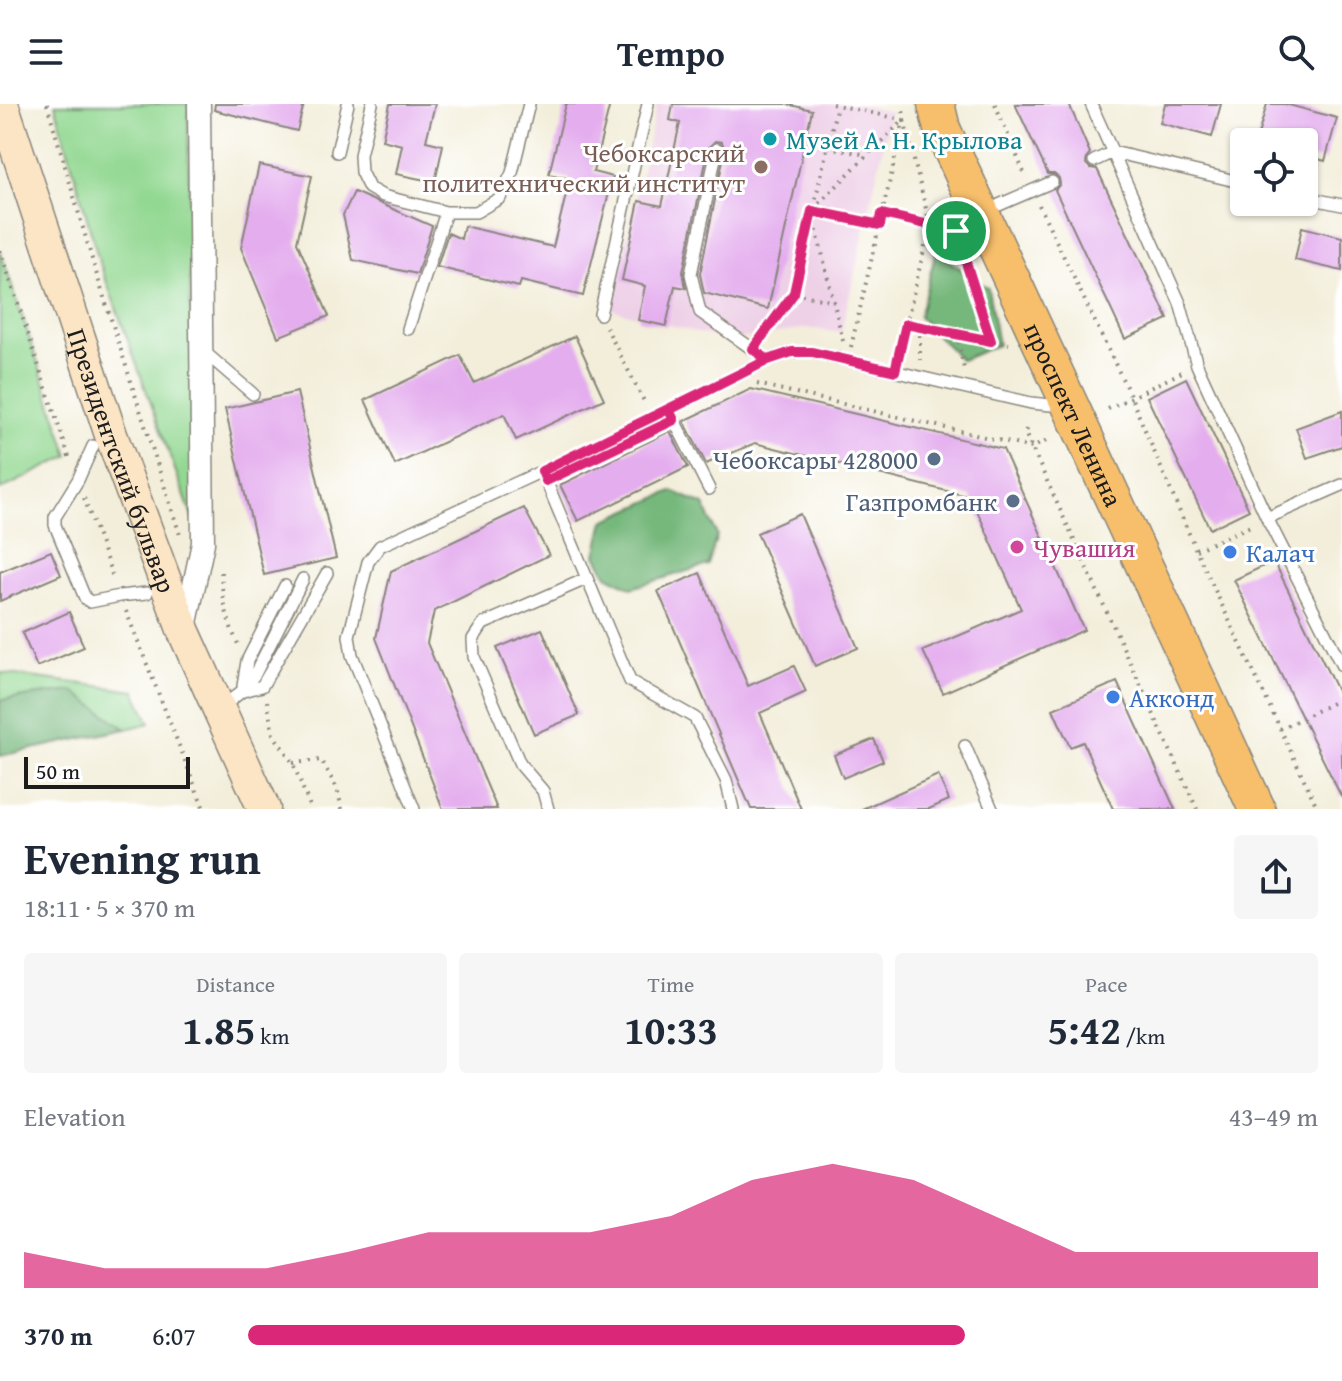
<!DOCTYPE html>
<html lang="en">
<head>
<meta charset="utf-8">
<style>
  body { margin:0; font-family:"Gentium Book Plus",serif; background:#f6f6f7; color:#1f2937; height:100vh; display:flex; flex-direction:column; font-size:30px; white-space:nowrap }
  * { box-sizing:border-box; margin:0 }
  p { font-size:26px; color:#747a83 }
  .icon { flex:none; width:44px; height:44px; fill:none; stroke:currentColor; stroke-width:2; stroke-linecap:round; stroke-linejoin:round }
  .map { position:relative; height:705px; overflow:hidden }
  .drawer { display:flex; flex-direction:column; background:#fff; flex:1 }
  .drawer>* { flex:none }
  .buttons { position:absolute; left:1230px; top:24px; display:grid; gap:16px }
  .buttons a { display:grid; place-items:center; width:88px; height:88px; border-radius:8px; background:#fff; box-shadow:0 2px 6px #0004; font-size:40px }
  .scale { position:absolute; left:24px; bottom:20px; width:166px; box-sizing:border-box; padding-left:8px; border:4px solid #1c1c1c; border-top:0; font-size:22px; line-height:28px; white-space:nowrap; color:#1c1c1c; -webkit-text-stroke:6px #fff; paint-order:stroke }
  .pin { position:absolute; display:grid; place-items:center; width:68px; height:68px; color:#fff; margin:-34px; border:4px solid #fff; border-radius:50%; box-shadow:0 2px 8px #0007 }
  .round { display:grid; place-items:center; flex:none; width:84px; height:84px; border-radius:8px; background:#f6f6f7 }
  .summary { display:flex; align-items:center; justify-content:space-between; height:136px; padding:0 24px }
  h1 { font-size:44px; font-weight:700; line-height:60px }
  .metrics { display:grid; grid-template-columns:repeat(3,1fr); gap:12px; height:136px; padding:8px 24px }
  .metrics div { display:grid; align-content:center; border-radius:8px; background:#f6f6f7; text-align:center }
  .metrics b { font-size:40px; font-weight:700 }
  .metrics small { font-size:22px; font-weight:400 }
  .metrics p { font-size:22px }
  .chart { height:224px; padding:16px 24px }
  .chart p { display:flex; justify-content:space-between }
  .chart svg { width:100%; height:144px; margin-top:8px; fill:#db2777; opacity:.7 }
  ul { padding:0 24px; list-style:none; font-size:26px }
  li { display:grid; grid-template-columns:128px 96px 1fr; align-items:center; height:60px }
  li i { height:20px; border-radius:10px; background:#db2777 }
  header { display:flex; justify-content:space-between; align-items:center; height:104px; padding:0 24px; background:#fff; font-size:36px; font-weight:700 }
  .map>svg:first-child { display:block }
  .built { fill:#eed0e7 }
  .green { fill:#93d892; stroke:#587a57; stroke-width:2 }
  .forest { fill:#76b87c; stroke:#496a4c; stroke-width:2 }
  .building { fill:#e4adee }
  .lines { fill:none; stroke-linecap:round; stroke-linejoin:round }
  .lane-casing { stroke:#88857b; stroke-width:14 }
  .street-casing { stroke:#88857b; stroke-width:25 }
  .secondary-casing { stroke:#88857b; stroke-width:35 }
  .primary-casing { stroke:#88857b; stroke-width:39 }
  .path { stroke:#88857b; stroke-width:4; stroke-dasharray:2 6; stroke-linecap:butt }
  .lane { stroke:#fff; stroke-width:11 }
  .street { stroke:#fff; stroke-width:22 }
  .secondary { stroke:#fce5c4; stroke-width:32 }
  .primary { stroke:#f7bf6c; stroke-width:36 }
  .route-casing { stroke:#fff; stroke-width:16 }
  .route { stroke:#db2777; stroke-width:10 }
  .culture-dot { fill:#0f9aa8; stroke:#fff; stroke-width:3 }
  .education-dot { fill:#8d6e63; stroke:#fff; stroke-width:3 }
  .service-dot { fill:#5c6f8a; stroke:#fff; stroke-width:3 }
  .hotel-dot { fill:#d1479c; stroke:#fff; stroke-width:3 }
  .shop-dot { fill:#3f7fe0; stroke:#fff; stroke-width:3 }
  .labels { text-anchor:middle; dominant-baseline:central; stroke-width:6; stroke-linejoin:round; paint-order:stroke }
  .culture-label { font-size:26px; fill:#0d838f; stroke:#fff; text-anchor:start }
  .education-label { font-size:26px; fill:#785e54; stroke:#fff; text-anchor:end }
  .street-label { font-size:26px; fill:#1c1c1c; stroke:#fff }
  .service-label { font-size:26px; fill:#4e5e75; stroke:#fff; text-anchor:end }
  .hotel-label { font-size:26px; fill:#b23c85; stroke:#fff; text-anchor:start }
  .shop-label { font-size:26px; fill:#366cbe; stroke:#fff; text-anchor:start }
</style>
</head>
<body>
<header><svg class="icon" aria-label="menu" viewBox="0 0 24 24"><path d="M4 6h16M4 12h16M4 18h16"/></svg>Tempo<svg class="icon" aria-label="search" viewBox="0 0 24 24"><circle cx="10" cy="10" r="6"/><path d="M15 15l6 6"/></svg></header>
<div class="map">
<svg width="1342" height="705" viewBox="0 0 1342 705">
  <rect width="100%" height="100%" fill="#fff"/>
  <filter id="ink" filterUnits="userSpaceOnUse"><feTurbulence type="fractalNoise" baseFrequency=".0125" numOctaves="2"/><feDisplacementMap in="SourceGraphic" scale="16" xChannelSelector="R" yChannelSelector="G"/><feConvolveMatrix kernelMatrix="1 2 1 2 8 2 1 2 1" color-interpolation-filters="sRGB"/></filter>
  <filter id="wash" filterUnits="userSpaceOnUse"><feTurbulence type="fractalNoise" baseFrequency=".006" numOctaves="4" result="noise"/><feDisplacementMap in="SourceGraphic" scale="32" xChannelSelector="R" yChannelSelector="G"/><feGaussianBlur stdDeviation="1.8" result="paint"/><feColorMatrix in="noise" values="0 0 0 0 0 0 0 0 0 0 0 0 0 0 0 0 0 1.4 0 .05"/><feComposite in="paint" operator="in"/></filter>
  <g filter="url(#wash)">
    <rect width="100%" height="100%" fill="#f3eeda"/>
    <path class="built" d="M657,0H856L891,8L841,229L807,224L728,237L611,205Z"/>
    <path class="green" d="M55,0H188L193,415L99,157Z
      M0,146L69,352L0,386Z
      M0,569L135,587L150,619L126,625L73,587L0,596Z"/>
    <path class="forest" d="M936,148L988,184L998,241L961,256L919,213Z
      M672,387L704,401L717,431L708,461L631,484L607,471L596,451L604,417Z
      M73,587L126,625L0,652V596Z"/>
    <g id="blocks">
      <path class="building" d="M215,0H304L297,27L214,6Z
        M390,0H435L426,37L443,41L435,78L396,70L402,41L382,36Z
        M566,0H610L593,68L613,73L583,192L521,177L519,183L437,163L448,129L461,135L464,122L553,143L570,75L549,70Z
        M673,0H786L812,6L768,205L704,189L700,170L725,46L722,38L715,37L709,43L683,168L686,184L675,182L666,222L638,216L645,182L622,176L639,97L662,102L680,19L670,16Z
        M1015,0H1069L1090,49L1087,53L1086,60L1090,64L1097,65L1168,215L1125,235L1055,86L1060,80L1059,74L1054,70H1048Z
        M1165,0H1221L1212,33L1160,19Z
        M1267,0H1285L1337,14L1325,57L1304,51V38H1256Z
        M259,61L312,72L297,138L329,212L278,233L241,144Z
        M354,88L432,122L417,170L353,156L343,111Z
        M1302,123L1342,133V167L1295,156Z
        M575,232L604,295L516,336L504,310L395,361L365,296L460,251L474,279Z
        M1186,274L1249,406L1210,425L1147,293Z
        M751,285L1003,345L1084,526L943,589L923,547L1021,505L971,393L755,339L706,360L684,317Z
        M297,288L336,454L264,471L225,305Z
        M1342,307V342L1307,354L1296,324Z
        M670,327L688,363L578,417L560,381Z
        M524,404L549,451L434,507L427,539L497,705H443L376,534L391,467Z
        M800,410L858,544L815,562L757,429Z
        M51,447L61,471L0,497V468Z
        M1274,457L1342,597V694L1234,476Z
        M700,469L748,582L794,562L806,588L760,609L801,705H751L658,487Z
        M69,508L84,543L37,563L22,529Z
        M542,525L579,611L534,630L497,544Z
        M1117,578L1175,705H1113L1083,638L1070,643L1053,605Z
        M874,635L883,657L843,674L834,651Z
        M938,671L949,696L929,705H862Z"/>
    </g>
  </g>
  <g filter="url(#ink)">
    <use href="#blocks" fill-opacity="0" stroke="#88857b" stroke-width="2"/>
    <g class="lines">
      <defs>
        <path id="lane" d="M372,0L360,51L361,68L369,84L383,92L446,108H476L500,94L512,69L529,0
          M1091,0L1180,199L1197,261L1267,414L1342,562
          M717,45L691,170L700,208L768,256
          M337,48L348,0
          M1094,57L1113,48L1244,79
          M1304,93L1342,101
          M999,101L1052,78
          M600,210L648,0
          M408,225L446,108
          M202,246L253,290
          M669,306L709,385
          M93,342L78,376L55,413V421L85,494L90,498L120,492L147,489
          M542,367L630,577L695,614L726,676L733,705
          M1267,414L1342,381
          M243,582L247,557L285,482
          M243,587L262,582L327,469
          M221,604L242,587L255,570L303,475
          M965,642L992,705
          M414,705L352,551L349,532L368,458L380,442L542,367L669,306L768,256L792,248H812L1031,299L1051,301L1064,300
          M548,705L543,687L520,660L474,553L473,535L483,520L586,475"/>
        <path id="street" d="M184,528L203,439L199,0"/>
        <g id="secondary">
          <path id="s1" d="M2,0L111,331L184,528L264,705"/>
        </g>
        <g id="primary">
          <path id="s2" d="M936,0L942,25L1257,705"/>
        </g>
      </defs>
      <use href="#lane" class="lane-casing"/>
      <use href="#street" class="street-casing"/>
      <use href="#secondary" class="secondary-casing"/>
      <use href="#primary" class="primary-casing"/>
      <path class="path" d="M47,0L94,162L180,431
        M832,0L904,16
        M995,0L1025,71
        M828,43L867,51
        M1039,101L1131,293L1196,446L1318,705
        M812,107L880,121
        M882,110L957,127
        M957,132L991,237
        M0,146L70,356
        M794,189L834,198
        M906,220L1009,240
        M606,223L646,301
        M920,223V256
        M957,230L964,265
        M761,233L794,189L837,1
        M843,237L812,107L867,51L904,16L930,121L898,253
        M851,243L904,16L903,5
        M757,280L1032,344L1046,337
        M1108,305L1184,267
        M1026,325L1025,329L1197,705
        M84,394L114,476
        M1196,446L1253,421
        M221,468C222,492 227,518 238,540
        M126,507L204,705
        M267,597L273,630L293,659L311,705
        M1280,625L1342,594
        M293,659L321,656L337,684L342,705"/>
      <use href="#lane" class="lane"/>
      <use href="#street" class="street"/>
      <use href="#secondary" class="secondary"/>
      <use href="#primary" class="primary"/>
    </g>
  </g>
  <g class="lines" filter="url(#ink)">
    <defs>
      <path id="route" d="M956,127L882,110L880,121L812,107L794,189L753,245L768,256L542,367L546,377L674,316L669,306L768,256L792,248H812L895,267L906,220L991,237L956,127"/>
    </defs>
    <use href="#route" class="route-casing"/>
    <use href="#route" class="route"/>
  </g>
  <circle class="culture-dot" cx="770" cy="35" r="8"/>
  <circle class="education-dot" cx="761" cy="63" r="8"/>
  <g class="service-dot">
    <circle cx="934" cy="355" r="8"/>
    <circle cx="1013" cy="397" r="8"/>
  </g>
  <circle class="hotel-dot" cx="1017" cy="443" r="8"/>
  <g class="shop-dot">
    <circle cx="1230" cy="448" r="8"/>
    <circle cx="1113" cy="593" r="8"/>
  </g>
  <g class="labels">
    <g class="culture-label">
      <text x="786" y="35">Музей А. Н. Крылова</text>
    </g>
    <g class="education-label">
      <text x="745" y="48">Чебоксарский<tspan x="745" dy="30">политехнический институт</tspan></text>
    </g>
    <g class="street-label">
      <text stroke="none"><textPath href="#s2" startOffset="340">проспект Ленина</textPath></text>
      <text stroke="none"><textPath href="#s1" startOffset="376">Президентский бульвар</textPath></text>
    </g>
    <g class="service-label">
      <text x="918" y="355">Чебоксары 428000</text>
      <text x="997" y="397">Газпромбанк</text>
    </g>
    <g class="hotel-label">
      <text x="1033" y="443">Чувашия</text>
    </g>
    <g class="shop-label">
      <text x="1246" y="448">Калач</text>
      <text x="1129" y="593">Акконд</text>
    </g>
  </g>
</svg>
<div class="buttons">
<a><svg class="icon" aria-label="locate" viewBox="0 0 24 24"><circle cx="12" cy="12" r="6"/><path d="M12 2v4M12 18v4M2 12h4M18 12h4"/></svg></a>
</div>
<div class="scale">50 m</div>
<div class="pin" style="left:956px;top:127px;background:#1e9e55"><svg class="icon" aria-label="arrive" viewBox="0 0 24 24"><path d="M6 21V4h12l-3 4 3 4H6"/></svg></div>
</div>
<section class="drawer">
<div class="summary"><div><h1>Evening run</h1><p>18:11 · 5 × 370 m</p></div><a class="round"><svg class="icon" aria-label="share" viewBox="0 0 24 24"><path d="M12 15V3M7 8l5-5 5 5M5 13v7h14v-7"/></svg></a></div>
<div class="metrics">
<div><p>Distance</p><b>1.85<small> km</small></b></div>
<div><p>Time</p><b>10:33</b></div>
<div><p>Pace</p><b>5:42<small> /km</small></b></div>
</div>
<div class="chart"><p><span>Elevation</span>43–49 m</p>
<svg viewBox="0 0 160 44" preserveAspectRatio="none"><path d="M0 44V33L10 38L20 38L30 38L40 33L50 27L60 27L70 27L80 22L90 11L100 6L110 11L120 22L130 33L140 33L150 33L160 33V44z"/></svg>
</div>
<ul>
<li><b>370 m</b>6:07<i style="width:67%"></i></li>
</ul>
</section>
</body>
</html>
